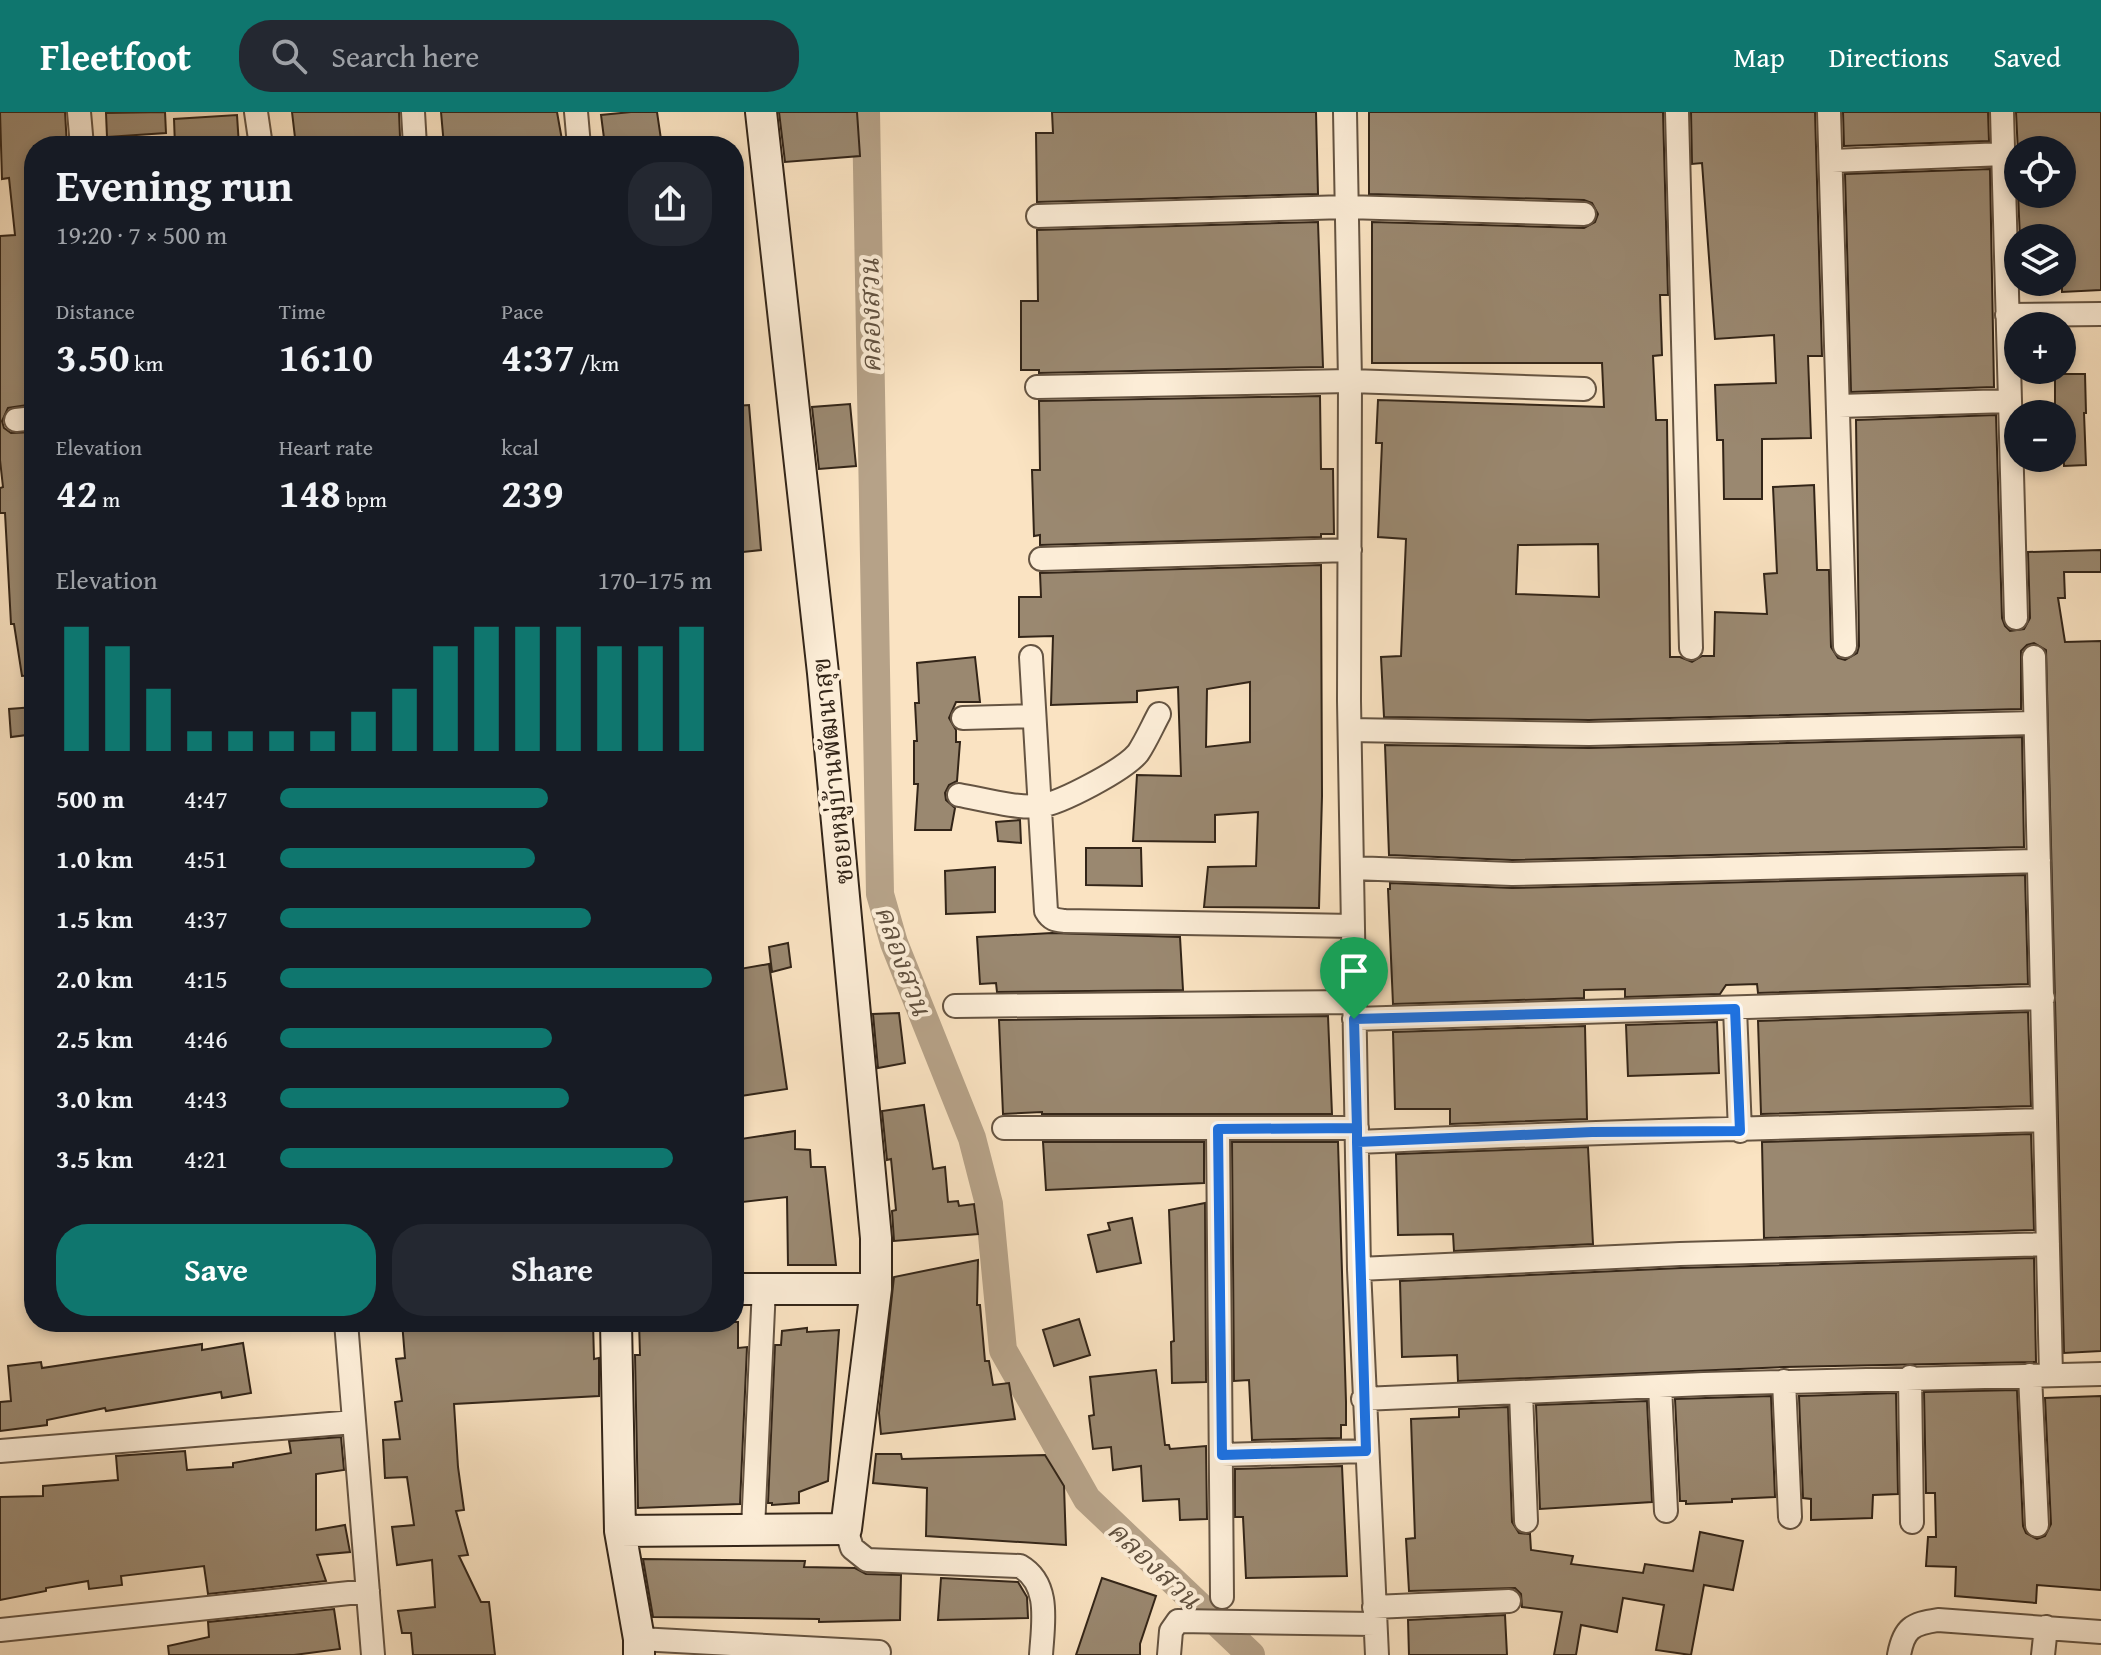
<!DOCTYPE html>
<html lang="en">
<head>
<meta charset="utf-8">
<style>
  body { margin:0; font-family:"Gentium Book Plus","Noto Serif Thai",serif; background:#242831; color:#f1f3f6; height:100vh; display:flex; flex-direction:column; font-size:30px; white-space:nowrap }
  * { box-sizing:border-box; margin:0 }
  p { font-size:26px; color:#9ea1a6 }
  .icon { flex:none; width:44px; height:44px; fill:none; stroke:currentColor; stroke-width:2; stroke-linecap:round; stroke-linejoin:round }
  .map { position:relative; flex:1; overflow:hidden }
  .side { position:absolute; left:24px; top:24px; width:720px; height:1196px; display:flex; flex-direction:column; background:#171b24; border-radius:32px; box-shadow:0 4px 12px #0003 }
  .side>* { flex:none }
  .buttons { position:absolute; left:2004px; top:24px; display:grid; gap:16px }
  .buttons a { display:grid; place-items:center; width:72px; height:72px; border-radius:50%; background:#171b24; box-shadow:0 4px 12px #0003; font-size:40px }
  .pin { position:absolute; display:grid; place-items:center; width:68px; height:68px; color:#fff; margin:-82px -34px; border-radius:50% 50% 50% 0; rotate:-45deg; box-shadow:0 0 8px #0007 }
  .pin .icon { rotate:45deg }
  .round { display:grid; place-items:center; flex:none; width:84px; height:84px; border-radius:32px; background:#242831 }
  .head { display:flex; align-items:center; justify-content:space-between; height:136px; padding:0 32px }
  h1 { font-size:44px; font-weight:700; line-height:60px }
  .stats { display:grid; grid-template-columns:repeat(3,1fr); gap:12px; height:136px; padding:8px 32px }
  .stats div { display:grid; align-content:center }
  .stats b { font-size:40px; font-weight:700 }
  .stats small { font-size:22px; font-weight:400 }
  .stats p { font-size:22px }
  .chart { height:224px; padding:16px 32px }
  .chart p { display:flex; justify-content:space-between }
  .chart svg { width:100%; height:144px; margin-top:8px; stroke:#0f766e; stroke-width:6 }
  .cta { display:flex; gap:16px; margin-top:auto; padding:16px 32px }
  .cta a { flex:1; height:92px; border-radius:32px; background:#0f766e; color:#fff; font-size:32px; font-weight:700; line-height:92px; text-align:center }
  .cta a+a { background:#242831; color:#f1f3f6 }
  ul { padding:0 32px; list-style:none; font-size:26px }
  li { display:grid; grid-template-columns:128px 96px 1fr; align-items:center; height:60px }
  li i { height:20px; border-radius:10px; background:#0f766e }
  header { display:flex; align-items:center; gap:48px; box-sizing:border-box; height:112px; padding:0 40px; background:#0f766e; color:#fff }
  header strong { font-size:38px }
  nav { display:flex; gap:44px; margin-inline-start:auto; font-size:28px }
  .search { width:560px; height:72px; background:#242831; display:flex; align-items:center; gap:20px; box-sizing:border-box; padding:0 28px; border-radius:32px; color:#9ea1a6; font-size:30px }
  .map>svg:first-child { display:block }
  .lines { fill:none; stroke-linecap:round; stroke-linejoin:round }
  .canal { stroke:#b6a288; stroke-width:28 }
  .building { fill:#9a8870; stroke:#332518; stroke-width:2; fill-rule:evenodd }
  .street-casing { stroke:#655442; stroke-width:26 }
  .secondary-casing { stroke:#332518; stroke-width:34 }
  .street { stroke:#fcedd7; stroke-width:22 }
  .secondary { stroke:#fcedd7; stroke-width:30 }
  .route-casing { stroke:#fff; stroke-width:16 }
  .route { stroke:#1a73e8; stroke-width:10 }
  .labels { text-anchor:middle; dominant-baseline:central; stroke-width:8; stroke-linejoin:round; paint-order:stroke }
  .street-label { font-size:26px; fill:#332518; stroke:#fcedd7 }
  .water-label { font-size:28px; font-style:italic; fill:#61513f; stroke:#fcedd7 }
</style>
</head>
<body>
<header>
<strong>Fleetfoot</strong>
<div class="search"><svg class="icon" aria-label="search" viewBox="0 0 24 24"><circle cx="10" cy="10" r="6"/><path d="M15 15l6 6"/></svg>Search here</div>
<nav><a>Map</a><a>Directions</a><a>Saved</a></nav>
</header>
<div class="map">
<svg width="2101" height="1543" viewBox="0 0 2101 1543">
  <rect width="100%" height="100%" fill="#fae3c2"/>
  <filter id="stains"><feTurbulence type="fractalNoise" baseFrequency=".0025" numOctaves="4"/><feColorMatrix values="0 0 0 0 .2 0 0 0 0 .09 0 0 0 0 .02 0 0 0 .5 -.17"/></filter>
  <radialGradient id="worn" r=".72"><stop offset=".6" stop-color="#630" stop-opacity="0"/><stop offset="1" stop-color="#630" stop-opacity=".3"/></radialGradient>
  <g class="lines">
    <path class="canal" d="M866,0L880,782L894,831L972,1026L989,1092L1003,1238L1087,1387L1251,1543"/>
  </g>
  <path class="building" d="M0,0H65L67,34H34V292L8,296L2,309L4,316L11,321L34,320V563L22,564L14,512H11L5,401H0V376L3,375L0,348V124L15,123L9,66L2,67Z
    M165,0L166,21L107,25L106,1Z
    M292,0H399L400,25H397L398,34H296Z
    M441,0H557L562,28L515,34H444Z
    M631,0H657L662,34H605L601,3Z
    M779,0H857L860,44L785,50Z
    M1052,0H1316L1318,82L1037,90L1036,21H1053Z
    M1369,0H1663L1668,183H1660L1662,243L1653,244L1656,308H1667L1670,545H1680L1692,550L1702,544H1714L1715,500L1767,502L1764,462L1777,461L1773,375L1814,373L1817,458H1829L1831,535L1838,546L1845,548L1857,541L1859,534L1856,308L1996,303L2002,506L2005,514L2010,519L2024,517L2030,506L2028,440L2101,438V460H2064L2065,486H2058L2065,530L2101,529V1239L2064,1241L2046,538L2034,531L2027,533L2021,539V597L1589,608L1384,605L1381,545L1401,544L1406,427L1378,425L1382,331H1376L1378,288L1604,295L1602,251H1372V110L1584,116L1595,110L1598,102L1592,91L1584,88L1369,82ZM1598,432L1599,485L1516,482L1518,433Z
    M1691,0H1815L1822,244H1808L1811,326L1762,327V387H1724L1723,328H1717L1715,273L1776,271L1774,223L1715,227L1702,51L1692,52Z
    M1843,0H1988L1989,29L1844,34Z
    M2016,0H2101V178L2062,180V126H2020L2018,82H2062V38H2018V41Z
    M237,3L239,34H175L174,7Z
    M1990,57L1994,275L1851,280L1845,62Z
    M1318,110L1323,255L1039,261V258H1021V189H1038L1037,118Z
    M2055,262H2085L2086,301H2084L2086,353L2064,354L2062,302L2055,301Z
    M1320,284L1321,357H1333L1334,422H1321V425L1040,433V423L1034,424L1032,358H1040L1039,289Z
    M850,292L856,354L819,357L812,295Z
    M749,293L761,438L734,441V294Z
    M1321,453L1322,684L1319,796L1204,795L1208,755L1256,754L1258,700L1215,703V730L1133,729L1137,663L1181,664L1178,575L1137,579V590L1051,593L1053,524L1019,525V485H1041L1040,461ZM1250,570V630L1206,635L1207,577Z
    M975,545L980,590H956L949,606L956,618V630H960L957,669L949,673L945,681L946,688L955,696L951,718H915L918,672H914V629H917L915,591H919L917,551Z
    M34,595V622L11,625L9,597Z
    M2022,625L2024,735L1512,748L1389,743L1385,633L1589,636Z
    M1020,708L1021,731L998,729L996,710Z
    M1086,736H1141L1142,774L1086,773Z
    M995,755V800L946,802L945,759Z
    M2025,763L2028,872L1758,881L1757,872L1726,873L1720,882L1625,885V877L1584,878V886L1393,892L1388,777H1390V771L1512,776Z
    M1052,821L1180,825L1183,878L997,880L996,871L980,872L977,825Z
    M788,831L791,855L772,860L769,835Z
    M769,852L787,977L734,985V858Z
    M2028,900L2031,994L1761,1002L1758,909Z
    M899,901L905,951L878,956L873,902Z
    M1328,904L1332,1002H1042V1000L1003,1002L999,908Z
    M1717,910L1719,961L1628,964L1626,913Z
    M1585,914L1587,1007L1450,1012V997H1395L1393,920Z
    M924,993L933,1057L945,1055L948,1090L958,1089L959,1094L974,1092L978,1122L894,1129L892,1099L896,1098L891,1047L887,1048L882,999Z
    M795,1019V1037L810,1038L811,1055H825L836,1153H788L787,1085L734,1091V1028Z
    M2031,1022L2034,1118L1764,1126L1762,1030Z
    M1043,1030H1204V1071L1046,1078Z
    M1232,1030H1338L1346,1290V1313H1341V1326L1252,1328L1249,1268L1234,1269Z
    M1588,1035L1593,1132L1454,1139L1453,1122L1398,1123L1396,1042Z
    M1205,1091L1206,1270L1172,1271L1171,1230L1174,1229L1169,1098Z
    M1132,1106L1141,1151L1097,1160L1088,1123L1110,1118L1108,1111Z
    M2034,1146L2036,1250L1784,1255L1458,1269L1457,1243L1402,1245L1400,1169L1681,1156Z
    M978,1148L977,1193H980L985,1249H989L993,1273L1009,1271L1015,1307L881,1322L879,1301L894,1165Z
    M1079,1207L1090,1243L1054,1254L1043,1218Z
    M402,1210H593L594,1247L599,1246V1284L454,1292L458,1355L464,1398L456,1399L468,1443L459,1444L481,1490H489L495,1543H413L411,1521H402L398,1499L435,1495L432,1448L397,1453L392,1415L414,1413L407,1365L385,1366L383,1328L400,1327L395,1290L402,1289L396,1247L405,1246Z
    M639,1210H738V1236L747,1235L740,1392L638,1396L635,1243H640Z
    M807,1216V1220L839,1218L828,1369L799,1380V1391L772,1393V1391H768L775,1233H781L782,1219Z
    M243,1231L251,1281L222,1286L221,1280L106,1299L105,1296L47,1308V1313L0,1319V1290L11,1289L8,1254L41,1250L42,1256L202,1232V1238Z
    M1156,1258L1165,1333H1169L1170,1337L1206,1334L1207,1407L1180,1408L1179,1387L1143,1389L1141,1354L1113,1358L1111,1335L1093,1337L1089,1304L1094,1303L1090,1265Z
    M2017,1278L2023,1414L2026,1421L2037,1427L2045,1424L2051,1412L2045,1286L2101,1284V1478L2037,1473L2036,1491L1955,1484L1956,1455L1926,1454L1928,1425H1936L1935,1381H1926L1924,1280Z
    M1896,1281L1898,1382L1873,1383L1872,1406L1811,1408V1387L1803,1386L1799,1284Z
    M1771,1284L1775,1385L1732,1387V1390L1686,1392V1389H1680L1675,1287Z
    M1647,1289L1652,1390L1540,1397L1536,1293Z
    M1508,1295L1512,1410L1519,1421L1530,1422L1531,1438L1573,1444L1571,1452L1643,1461L1645,1452L1693,1459L1700,1420L1743,1429L1733,1478L1704,1473L1691,1543L1656,1538L1664,1493L1623,1486L1617,1520L1581,1513L1576,1543H1554L1562,1500L1522,1495L1521,1482L1515,1476L1409,1479L1406,1427L1415,1426L1411,1307L1459,1305V1297Z
    M341,1325L344,1358L316,1362V1418L345,1413L350,1440L317,1443L326,1469L208,1482L204,1454L121,1464L122,1473L89,1477L88,1469L46,1476V1479L0,1488V1385L43,1384V1374L118,1368L116,1344L185,1339L187,1358L233,1355V1351L291,1341L289,1329Z
    M876,1342H901L902,1347L1045,1343L1064,1374L1066,1433L926,1424L927,1376L873,1371Z
    M1342,1354L1347,1464L1246,1466L1243,1405H1235V1357Z
    M643,1447L805,1449L804,1455L855,1456L866,1462L901,1463L900,1508L819,1510V1507L653,1505Z
    M941,1466L1018,1470L1027,1485L1028,1506L938,1508Z
    M1102,1466L1156,1484L1140,1532V1543H1076Z
    M334,1497L340,1537L294,1543H169L168,1534L209,1525L208,1510Z
    M1505,1503L1507,1543H1409L1408,1508Z"/>
  <g class="lines">
    <defs>
      <path id="street" d="M79,0L82,34
        M256,0L261,34
        M413,0L415,34
        M576,0L579,34
        M1345,0L1350,269L1349,589L1359,1157L1377,1543
        M1677,0L1691,536
        M1829,0L1845,534
        M2002,0L2016,506
        M1832,49L2004,42
        M1038,104L1346,95L1584,102
        M2007,203L2101,202
        M1037,275L1350,269L1584,277
        M1839,294L2009,289
        M16,308L34,306
        M1041,447L1350,438
        M1031,545L1046,799C1051,808 1056,808 1065,809L1353,814
        M2034,545L2051,1263
        M963,606L1034,604
        M1350,618L1589,622L2035,611
        M959,683C982,687 1017,697 1040,694C1061,691 1124,658 1138,641C1146,629 1152,615 1159,602
        M1352,756L1512,762L2039,749
        M955,894L1355,890
        M1735,897L1740,1019
        M1354,907L2043,886
        M1004,1016H1357
        M1218,1017L1222,1485
        M1357,1030C1586,1020 1816,1015 2045,1008
        M1359,1157L1680,1142L2048,1132
        M346,1210L373,1543
        M2030,1263L2037,1413
        M1910,1265L1912,1410
        M1784,1269L1790,1405
        M1660,1274L1666,1399
        M1521,1281L1526,1409
        M1363,1287L1704,1272L2101,1262
        M0,1339L354,1310
        M1222,1343L1366,1339
        M753,1417L764,1175
        M846,1417L852,1436L867,1448L1020,1454C1051,1472 1043,1511 1041,1543
        M1374,1495L1509,1489
        M0,1518L368,1479
        M639,1527L879,1540
        M1169,1543L1171,1519L1178,1509L1374,1512
        M1899,1543C1904,1516 1912,1512 1938,1508L2101,1520
        M2043,1543L2046,1515"/>
      <path id="secondary" d="M734,1177H876
        M616,1210L620,1419L639,1527V1543
        M620,1419L846,1417L876,1177V1126L823,561L761,0"/>
    </defs>
    <use href="#street" class="street-casing"/>
    <use href="#secondary" class="secondary-casing"/>
    <use href="#street" class="street"/>
    <use href="#secondary" class="secondary"/>
  </g>
  <g class="lines">
    <defs>
      <path id="route" d="M1354,907L1357,1016V1030L1366,1339L1222,1343L1218,1017L1357,1016V1030L1592,1020L1740,1019L1735,897L1354,907"/>
    </defs>
    <use href="#route" class="route-casing"/>
    <use href="#route" class="route"/>
  </g>
  <g class="labels">
    <g class="street-label">
      <text transform="translate(832 659) rotate(-96)">ซอยหมู่บ้านพัฒนาสุข</text>
    </g>
    <g class="water-label">
      <text transform="translate(869 204) rotate(-91)">คลองสวน</text>
      <text transform="translate(904 848) rotate(70)">คลองสวน</text>
      <text transform="translate(1155 1452) rotate(43)">คลองสวน</text>
    </g>
  </g>
  <rect width="100%" height="100%" filter="url(#stains)"/>
  <rect width="100%" height="100%" fill="url(#worn)"/>
</svg>
<div class="buttons">
<a><svg class="icon" aria-label="locate" viewBox="0 0 24 24"><circle cx="12" cy="12" r="6"/><path d="M12 2v4M12 18v4M2 12h4M18 12h4"/></svg></a>
<a><svg class="icon" aria-label="layers" viewBox="0 0 24 24"><path d="M12 4l9 5-9 5-9-5zM3 14l9 5 9-5"/></svg></a>
<a>+</a>
<a>−</a>
</div>
<div class="pin" style="left:1354px;top:907px;background:#1e9e55"><svg class="icon" aria-label="arrive" viewBox="0 0 24 24"><path d="M6 21V4h12l-3 4 3 4H6"/></svg></div>
<section class="side">
<div class="head"><div><h1>Evening run</h1><p>19:20 · 7 × 500 m</p></div><a class="round"><svg class="icon" aria-label="share" viewBox="0 0 24 24"><path d="M12 15V3M7 8l5-5 5 5M5 13v7h14v-7"/></svg></a></div>
<div class="stats">
<div><p>Distance</p><b>3.50<small> km</small></b></div>
<div><p>Time</p><b>16:10</b></div>
<div><p>Pace</p><b>4:37<small> /km</small></b></div>
</div>
<div class="stats">
<div><p>Elevation</p><b>42<small> m</small></b></div>
<div><p>Heart rate</p><b>148<small> bpm</small></b></div>
<div><p>kcal</p><b>239</b></div>
</div>
<div class="chart"><p><span>Elevation</span>170–175 m</p>
<svg viewBox="0 0 160 44" preserveAspectRatio="none"><path d="M5 44V6M15 44V12M25 44V25M35 44V38M45 44V38M55 44V38M65 44V38M75 44V32M85 44V25M95 44V12M105 44V6M115 44V6M125 44V6M135 44V12M145 44V12M155 44V6"/></svg>
</div>
<ul>
<li><b>500 m</b>4:47<i style="width:62%"></i></li>
<li><b>1.0 km</b>4:51<i style="width:59%"></i></li>
<li><b>1.5 km</b>4:37<i style="width:72%"></i></li>
<li><b>2.0 km</b>4:15<i style="width:100%"></i></li>
<li><b>2.5 km</b>4:46<i style="width:63%"></i></li>
<li><b>3.0 km</b>4:43<i style="width:67%"></i></li>
<li><b>3.5 km</b>4:21<i style="width:91%"></i></li>
</ul>
<div class="cta"><a>Save</a><a>Share</a></div>
</section>
</div>
</body>
</html>
